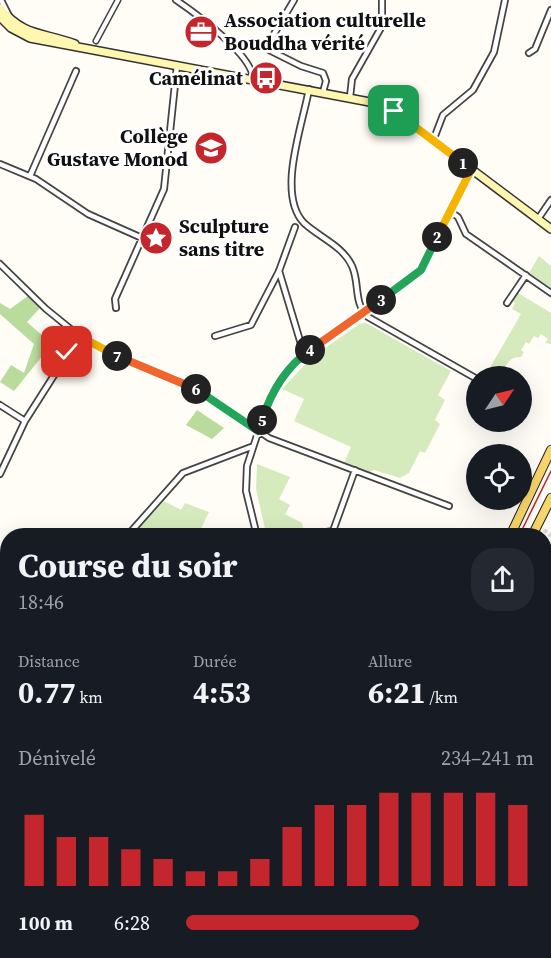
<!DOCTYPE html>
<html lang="fr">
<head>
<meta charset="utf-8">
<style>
  body { margin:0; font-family:"Source Serif 4",serif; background:#242831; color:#f1f3f6; height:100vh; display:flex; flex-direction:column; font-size:22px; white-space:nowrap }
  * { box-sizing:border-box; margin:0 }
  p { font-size:20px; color:#9ea1a6 }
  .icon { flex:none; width:33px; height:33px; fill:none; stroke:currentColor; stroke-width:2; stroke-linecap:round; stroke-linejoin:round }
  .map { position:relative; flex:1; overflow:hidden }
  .details { position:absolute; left:0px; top:528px; width:552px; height:430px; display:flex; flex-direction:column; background:#171b24; border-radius:24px 24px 0 0; box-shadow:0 6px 24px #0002 }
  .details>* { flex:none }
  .needle { width:39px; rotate:55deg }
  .controls { position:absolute; left:466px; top:366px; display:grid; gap:12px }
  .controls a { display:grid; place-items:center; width:66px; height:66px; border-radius:50%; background:#171b24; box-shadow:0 6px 24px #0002; font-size:30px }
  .pin { position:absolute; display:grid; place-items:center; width:51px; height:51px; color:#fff; margin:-26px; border-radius:12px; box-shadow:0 3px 9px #0006 }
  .km { position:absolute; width:30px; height:30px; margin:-15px; border-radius:50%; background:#222; color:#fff; font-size:16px; line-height:30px; text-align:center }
  .round { display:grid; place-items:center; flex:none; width:63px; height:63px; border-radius:24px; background:#242831 }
  .summary { display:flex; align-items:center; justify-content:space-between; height:102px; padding:0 18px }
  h1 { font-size:33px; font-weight:700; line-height:45px }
  .metrics { display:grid; grid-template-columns:repeat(3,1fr); gap:9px; height:102px; padding:6px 18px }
  .metrics div { display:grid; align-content:center }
  .metrics b { font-size:30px; font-weight:700 }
  .metrics small { font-size:16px; font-weight:400 }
  .metrics p { font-size:16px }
  .chart { height:168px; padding:12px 18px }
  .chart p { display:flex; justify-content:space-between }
  .chart svg { width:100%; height:108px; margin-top:6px; stroke:#c4262e; stroke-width:6 }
  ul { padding:0 18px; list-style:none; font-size:20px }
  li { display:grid; grid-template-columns:96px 72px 1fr; align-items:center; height:45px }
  li i { height:15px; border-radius:8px; background:#c4262e }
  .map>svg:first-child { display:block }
  .green { fill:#d5ebbd }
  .forest { fill:#b9dc9c }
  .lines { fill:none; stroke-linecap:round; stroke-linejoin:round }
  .pedestrian-tunnel { stroke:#dbdad3; stroke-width:4; stroke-dasharray:4 2; stroke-linecap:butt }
  .pedestrian-casing { stroke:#444; stroke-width:7 }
  .minor-casing { stroke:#444; stroke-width:8 }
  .secondary-casing { stroke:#333; stroke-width:10 }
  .primary-casing { stroke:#222; stroke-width:10 }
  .pedestrian { stroke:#fff; stroke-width:4 }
  .minor { stroke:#fff; stroke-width:4.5 }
  .secondary { stroke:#fff6b0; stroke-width:7 }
  .primary { stroke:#f9d66b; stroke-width:8 }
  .tram { stroke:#c4262e; stroke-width:1.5 }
  .split-1-casing { stroke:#fff; stroke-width:12 }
  .split-2-casing { stroke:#fff; stroke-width:12 }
  .split-3-casing { stroke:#fff; stroke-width:12 }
  .split-4-casing { stroke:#fff; stroke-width:12 }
  .split-5-casing { stroke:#fff; stroke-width:12 }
  .split-6-casing { stroke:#fff; stroke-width:12 }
  .split-7-casing { stroke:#fff; stroke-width:12 }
  .split-8-casing { stroke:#fff; stroke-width:12 }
  .split-1 { stroke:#f5b400; stroke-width:8 }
  .split-2 { stroke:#f5b400; stroke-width:8 }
  .split-3 { stroke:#22a559; stroke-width:8 }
  .split-4 { stroke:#f0652b; stroke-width:8 }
  .split-5 { stroke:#22a559; stroke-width:8 }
  .split-6 { stroke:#22a559; stroke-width:8 }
  .split-7 { stroke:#f0652b; stroke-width:8 }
  .split-8 { stroke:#f5b400; stroke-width:8 }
  .labels { text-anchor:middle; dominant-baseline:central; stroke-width:6; stroke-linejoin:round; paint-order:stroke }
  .poi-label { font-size:20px; font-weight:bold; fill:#111; stroke:#fff; text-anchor:start }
</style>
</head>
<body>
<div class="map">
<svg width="551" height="958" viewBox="0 0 551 958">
  <rect width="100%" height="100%" fill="#fffdf5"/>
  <path class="green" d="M539,256L551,266V288L529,273Z
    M518,293L551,313V344L545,343L548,339L541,334L538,338L534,336L529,344L526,342L521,350L524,352L521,357C511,357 508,361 504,369L495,367L496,376H485L521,314L512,309L515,303L513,301Z
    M366,323L451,371L438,395L445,400L435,420L440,424L425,453L420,451L409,473L400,478L374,470L368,473L344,463L351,447L294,421L304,399L282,389L310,359L359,324Z
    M257,464L290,477L279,499L290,505L285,514L302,523L303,528L275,535L266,533L256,489Z
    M164,501L181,510L185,503L209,512L198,535L131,536Z"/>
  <path class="forest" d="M28,296L40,308L27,322L52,344L14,391L0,382L11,365L24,373L34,344L0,314V303L10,309Z
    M197,410L224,428L212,439L186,425Z"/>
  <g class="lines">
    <path class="pedestrian-tunnel" d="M544,530L551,536"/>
    <defs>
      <path id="pedestrian" d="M96,41L118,0
        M544,941L551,926
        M537,958L540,951"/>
      <path id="minor" d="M1,0L10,18
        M176,0C195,13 253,55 253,79
        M294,0L274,34L269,50L301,66L323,73L326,81L323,92
        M529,53L535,49L551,10
        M309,89C303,124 276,194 304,223C319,237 343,246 352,266C360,283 353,303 368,317L477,379
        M350,97L352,79L382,26V0
        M433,141L443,115L473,90L494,52L505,0
        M0,164L36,179L88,214L142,238
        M30,176L76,71
        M451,212L458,217L466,234L551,293
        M538,219L551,200
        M0,264L46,309L83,339L139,367L201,391L269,438L449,506
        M279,271L304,354
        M507,303L526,275
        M116,308L115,299L164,189L177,65
        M215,336L251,325L279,271L295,227
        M0,405L25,421
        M0,474L25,421L79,336
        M333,531L355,470
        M127,536L183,473L251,447
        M257,536L246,491L247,466L267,405L276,386L304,354L421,270L471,170
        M301,536L333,531L376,536
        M544,617L551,604
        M544,658L551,647
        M0,730L8,732
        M544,811L551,814
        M544,843L551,828
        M0,923L8,928
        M0,935L8,942
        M19,951L28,958
        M34,951L43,958
        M396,951L406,958
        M84,958L86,951
        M435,958L438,951
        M512,958L513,951"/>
      <path id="secondary" d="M0,8C24,37 43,32 75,44
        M0,17L11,28L30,38L375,103L394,111L551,229
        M544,620L551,623"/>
      <path id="primary" d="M510,536L551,450
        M532,536L551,498
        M289,958L293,951
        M309,958L314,951"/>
    </defs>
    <use href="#pedestrian" class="pedestrian-casing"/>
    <use href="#minor" class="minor-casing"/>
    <use href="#secondary" class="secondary-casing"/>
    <use href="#primary" class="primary-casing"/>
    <use href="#pedestrian" class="pedestrian"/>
    <use href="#minor" class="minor"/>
    <use href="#secondary" class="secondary"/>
    <use href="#primary" class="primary"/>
    <path class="tram" d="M519,536L551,471
      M298,958L302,951"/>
  </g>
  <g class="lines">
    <defs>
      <path id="split-1" d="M394,111L463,163"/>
      <path id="split-2" d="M437,237L471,170L463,163"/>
      <path id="split-3" d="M381,300L421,270L437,237"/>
      <path id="split-4" d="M310,350L381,300"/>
      <path id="split-5" d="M262,420C271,392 286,367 310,350"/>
      <path id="split-6" d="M196,389L258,431L262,420"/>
      <path id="split-7" d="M117,356L196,389"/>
      <path id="split-8" d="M67,352L79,336L117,356"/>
    </defs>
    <use href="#split-1" class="split-1-casing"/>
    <use href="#split-2" class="split-2-casing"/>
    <use href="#split-3" class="split-3-casing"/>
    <use href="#split-4" class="split-4-casing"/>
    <use href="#split-5" class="split-5-casing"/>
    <use href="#split-6" class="split-6-casing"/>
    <use href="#split-7" class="split-7-casing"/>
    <use href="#split-8" class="split-8-casing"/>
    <use href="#split-1" class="split-1"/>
    <use href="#split-2" class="split-2"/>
    <use href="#split-3" class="split-3"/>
    <use href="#split-4" class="split-4"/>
    <use href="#split-5" class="split-5"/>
    <use href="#split-6" class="split-6"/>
    <use href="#split-7" class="split-7"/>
    <use href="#split-8" class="split-8"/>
  </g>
  <defs>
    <symbol id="office-disc" viewBox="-11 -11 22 22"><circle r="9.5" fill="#c4262e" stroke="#fff"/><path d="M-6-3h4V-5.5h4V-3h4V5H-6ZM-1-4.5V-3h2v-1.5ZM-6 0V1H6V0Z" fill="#fff"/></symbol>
    <symbol id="bus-disc" viewBox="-11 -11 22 22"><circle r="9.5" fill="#c4262e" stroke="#fff"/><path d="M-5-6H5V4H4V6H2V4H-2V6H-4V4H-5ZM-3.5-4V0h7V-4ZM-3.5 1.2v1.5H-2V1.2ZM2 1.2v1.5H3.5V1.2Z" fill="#fff"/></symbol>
    <symbol id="school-disc" viewBox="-11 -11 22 22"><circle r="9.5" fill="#c4262e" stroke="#fff"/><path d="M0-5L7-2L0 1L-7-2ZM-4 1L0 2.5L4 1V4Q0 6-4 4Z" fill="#fff"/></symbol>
    <symbol id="sight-disc" viewBox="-11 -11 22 22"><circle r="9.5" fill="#c4262e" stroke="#fff"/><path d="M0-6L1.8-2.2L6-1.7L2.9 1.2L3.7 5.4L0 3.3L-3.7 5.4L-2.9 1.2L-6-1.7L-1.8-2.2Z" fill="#fff"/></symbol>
  </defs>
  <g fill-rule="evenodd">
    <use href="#office-disc" x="182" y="13" width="38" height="38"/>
    <use href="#bus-disc" x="247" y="59" width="38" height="38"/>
    <use href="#school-disc" x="192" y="129" width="38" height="38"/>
    <use href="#sight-disc" x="137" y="219" width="38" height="38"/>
  </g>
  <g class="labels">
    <g class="poi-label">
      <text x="224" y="20">Association culturelle<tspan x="224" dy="23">Bouddha vérité</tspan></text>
      <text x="243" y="78" text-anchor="end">Camélinat</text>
      <text x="188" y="136" text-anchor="end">Collège<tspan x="188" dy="23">Gustave Monod</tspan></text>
      <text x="179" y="226">Sculpture<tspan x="179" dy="23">sans titre</tspan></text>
    </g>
  </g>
</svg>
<div class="controls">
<a><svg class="needle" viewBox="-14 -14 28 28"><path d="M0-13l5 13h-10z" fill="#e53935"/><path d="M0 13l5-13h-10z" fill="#9ea1a6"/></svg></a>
<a><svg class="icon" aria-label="locate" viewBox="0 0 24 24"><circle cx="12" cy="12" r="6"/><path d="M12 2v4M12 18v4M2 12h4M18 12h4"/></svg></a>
</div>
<div class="pin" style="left:394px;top:111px;background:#1e9e55"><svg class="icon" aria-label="arrive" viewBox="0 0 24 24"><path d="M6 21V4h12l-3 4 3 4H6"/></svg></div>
<div class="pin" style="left:67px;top:352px;background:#d93025"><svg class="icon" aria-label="check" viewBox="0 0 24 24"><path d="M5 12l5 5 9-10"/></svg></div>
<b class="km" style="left:463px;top:163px">1</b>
<b class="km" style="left:437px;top:237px">2</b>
<b class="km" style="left:381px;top:300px">3</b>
<b class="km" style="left:310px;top:350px">4</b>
<b class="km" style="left:262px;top:420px">5</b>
<b class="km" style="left:196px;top:389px">6</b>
<b class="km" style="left:117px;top:356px">7</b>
<section class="details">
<div class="summary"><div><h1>Course du soir</h1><p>18:46</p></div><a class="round"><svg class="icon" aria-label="share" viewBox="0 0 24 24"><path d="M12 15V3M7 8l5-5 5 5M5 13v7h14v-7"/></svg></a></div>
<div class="metrics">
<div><p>Distance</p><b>0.77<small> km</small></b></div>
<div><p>Durée</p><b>4:53</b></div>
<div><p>Allure</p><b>6:21<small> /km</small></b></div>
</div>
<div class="chart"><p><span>Dénivelé</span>234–241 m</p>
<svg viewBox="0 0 160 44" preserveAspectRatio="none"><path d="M5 44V15M15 44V24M25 44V24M35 44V29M45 44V33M55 44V38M65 44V38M75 44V33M85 44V20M95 44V11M105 44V11M115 44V6M125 44V6M135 44V6M145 44V6M155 44V11"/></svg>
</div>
<ul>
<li><b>100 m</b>6:28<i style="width:67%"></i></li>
</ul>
</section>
</div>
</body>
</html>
